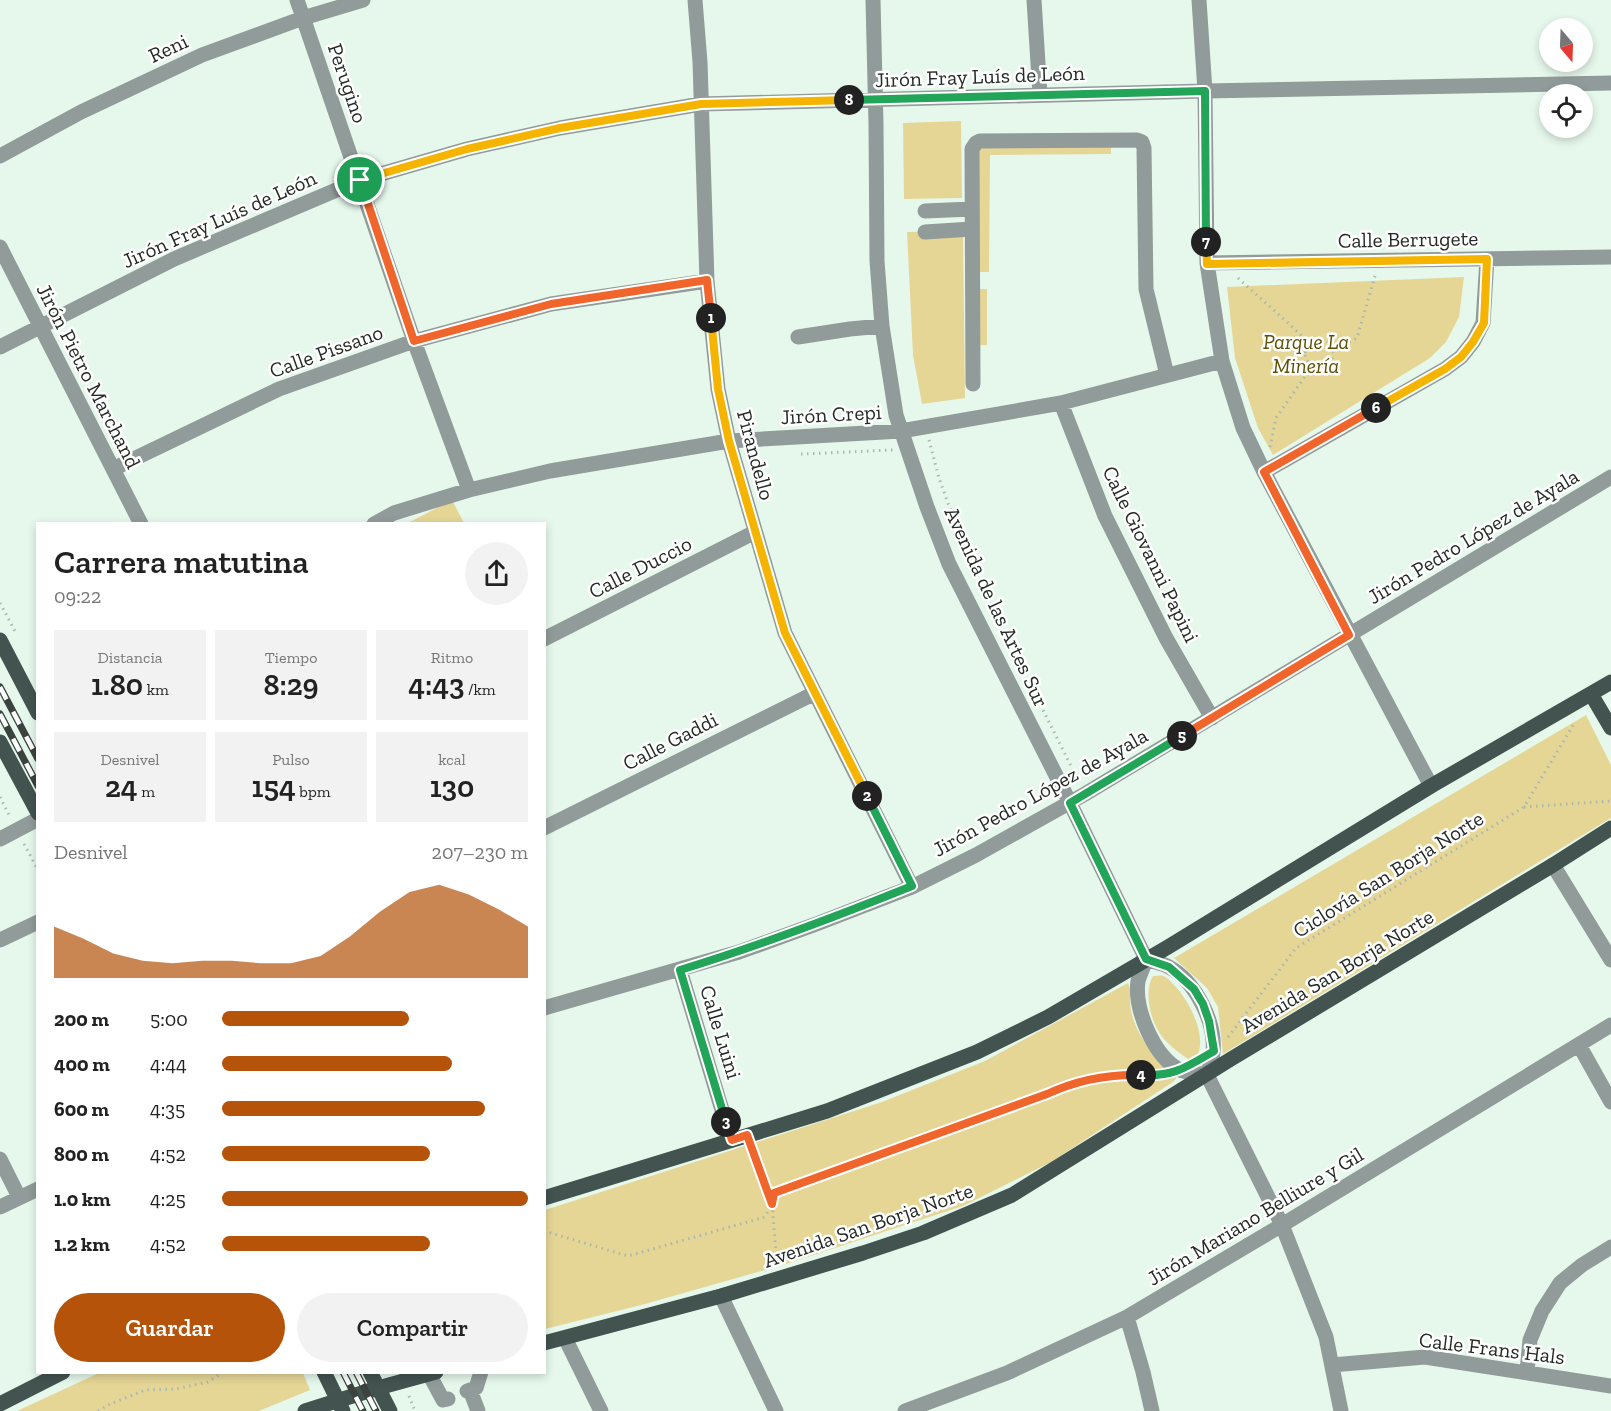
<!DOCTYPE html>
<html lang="es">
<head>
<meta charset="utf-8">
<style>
  body { margin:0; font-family:"Zilla Slab",serif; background:#f2f2f2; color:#222; height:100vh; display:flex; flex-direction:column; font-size:22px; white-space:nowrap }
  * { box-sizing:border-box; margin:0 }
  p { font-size:20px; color:#767676 }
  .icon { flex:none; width:33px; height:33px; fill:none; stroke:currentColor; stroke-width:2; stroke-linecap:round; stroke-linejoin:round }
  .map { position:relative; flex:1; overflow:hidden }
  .panel { position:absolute; left:36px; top:522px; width:510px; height:852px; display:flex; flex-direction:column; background:#fff; border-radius:0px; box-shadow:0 3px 9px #0003 }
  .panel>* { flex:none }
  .needle { width:39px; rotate:161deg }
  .fabs { position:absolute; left:1539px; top:18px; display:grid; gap:12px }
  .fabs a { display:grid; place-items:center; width:54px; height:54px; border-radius:50%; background:#fff; box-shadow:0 3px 9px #0003; font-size:30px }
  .pin { position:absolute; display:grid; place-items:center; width:51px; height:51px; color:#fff; margin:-26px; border:3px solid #fff; border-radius:50%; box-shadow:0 2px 6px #0007 }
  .km { position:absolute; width:30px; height:30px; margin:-15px; border-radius:50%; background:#222; color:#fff; font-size:16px; line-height:30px; text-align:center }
  .round { display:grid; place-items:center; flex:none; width:63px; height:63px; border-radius:32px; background:#f2f2f2 }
  .headline { display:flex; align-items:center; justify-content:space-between; height:102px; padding:0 18px }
  h1 { font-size:33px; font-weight:600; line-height:45px }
  .figures { display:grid; grid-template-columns:repeat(3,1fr); gap:9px; height:102px; padding:6px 18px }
  .figures div { display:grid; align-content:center; border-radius:0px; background:#f2f2f2; text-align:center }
  .figures b { font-size:30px; font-weight:600 }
  .figures small { font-size:16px; font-weight:400 }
  .figures p { font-size:16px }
  .chart { height:168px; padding:12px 18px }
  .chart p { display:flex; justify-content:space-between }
  .chart svg { width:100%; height:108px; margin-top:6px; fill:#b45309; opacity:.7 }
  .primary-button { display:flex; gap:12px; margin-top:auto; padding:12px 18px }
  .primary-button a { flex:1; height:69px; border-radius:36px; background:#b45309; color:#fff; font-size:24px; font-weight:600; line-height:69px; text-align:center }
  .primary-button a+a { background:#f2f2f2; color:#222 }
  ul { padding:0 18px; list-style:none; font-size:20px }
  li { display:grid; grid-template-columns:96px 72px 1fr; align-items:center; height:45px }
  li i { height:15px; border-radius:8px; background:#b45309 }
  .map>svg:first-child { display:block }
  .green { fill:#e5d696 }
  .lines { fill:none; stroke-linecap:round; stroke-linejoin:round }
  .path { stroke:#a9b8ae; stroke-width:3; stroke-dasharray:1.5 4.5; stroke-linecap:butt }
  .minor { stroke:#919b99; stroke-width:15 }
  .major { stroke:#425350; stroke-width:15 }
  .rail-casing { stroke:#3a433d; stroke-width:7 }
  .rail { stroke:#fff; stroke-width:4.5; stroke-dasharray:14; stroke-linecap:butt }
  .split-1-casing { stroke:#fff; stroke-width:12 }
  .split-2-casing { stroke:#fff; stroke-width:12 }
  .split-3-casing { stroke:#fff; stroke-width:12 }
  .split-4-casing { stroke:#fff; stroke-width:12 }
  .split-5-casing { stroke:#fff; stroke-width:12 }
  .split-6-casing { stroke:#fff; stroke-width:12 }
  .split-7-casing { stroke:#fff; stroke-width:12 }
  .split-8-casing { stroke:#fff; stroke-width:12 }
  .split-9-casing { stroke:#fff; stroke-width:12 }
  .split-1 { stroke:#f0652b; stroke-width:8 }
  .split-2 { stroke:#f5b400; stroke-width:8 }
  .split-3 { stroke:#22a559; stroke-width:8 }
  .split-4 { stroke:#f0652b; stroke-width:8 }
  .split-5 { stroke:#22a559; stroke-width:8 }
  .split-6 { stroke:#f0652b; stroke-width:8 }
  .split-7 { stroke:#f5b400; stroke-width:8 }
  .split-8 { stroke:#22a559; stroke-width:8 }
  .split-9 { stroke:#f5b400; stroke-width:8 }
  .labels { text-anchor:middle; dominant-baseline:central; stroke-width:5; stroke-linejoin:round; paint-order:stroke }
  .street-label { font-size:21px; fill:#232a25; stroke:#fff }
  .park-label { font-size:21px; font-style:italic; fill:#5d4f04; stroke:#fff }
</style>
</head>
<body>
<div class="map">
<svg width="1611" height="1411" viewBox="0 0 1611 1411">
  <rect width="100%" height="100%" fill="#e6f8ec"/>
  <path class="green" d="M961,121L962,198L904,199L903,123Z
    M1111,140V154L990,155L989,272H976V141Z
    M963,231L965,398L922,404L913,355L907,232Z
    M1464,277L1459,317L1446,342L1430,358L1273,455L1258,428L1235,358L1227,287Z
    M976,289H987V345H976Z
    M452,500L464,523L406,524Z
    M1586,715L1611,765V818L1223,1054L1218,1007L1207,988L1174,958Z
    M1153,976C1157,976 1160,975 1163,976C1167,977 1171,982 1174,985C1189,1000 1209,1038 1196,1058L1188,1059C1179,1053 1170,1046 1163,1038C1151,1023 1143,993 1153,976Z
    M1128,983C1132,992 1129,1002 1131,1011C1138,1040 1156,1058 1178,1076L1173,1082L1051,1162L963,1206L786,1264L645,1304L545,1329V1210L882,1102L985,1061Z
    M99,1373H303L310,1390L259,1411H17Z"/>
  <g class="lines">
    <path class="path" d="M1238,278L1310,343
      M1305 353a14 14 0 1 1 28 0a14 14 0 1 1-28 0Z
      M1333,350L1357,338L1375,276
      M929,440L939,478L958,531L982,588L1079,782
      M1270,447L1276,418L1313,365
      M801,454L893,450
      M0,603L15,631
      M0,797L10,817
      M1524,807L1611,801
      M24,844L38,870
      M1228,1037L1296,948L1524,807L1575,722
      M752,1148L772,1204L777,1264
      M544,1231L628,1256L765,1217L772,1204L774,1193L1083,1080L1122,1075L1151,1076L1161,1074
      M409,1396L415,1411
      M98,1411L108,1405L145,1390L176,1389L208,1382L223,1372"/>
    <path class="minor" d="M297,0L414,341L469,490
      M695,0L700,62L707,281L718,389L729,441L785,633L912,887
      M873,0L876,124L877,261L882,326L896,415L927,507L949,564L1070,803L1146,959
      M1034,0L1040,95
      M1199,0L1205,91L1207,263L1222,361L1243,428L1264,472L1431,786
      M0,156L81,112L202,55L303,18L363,0
      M925,211L972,209
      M925,232L972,229
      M0,247L141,524
      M1207,263L1611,257
      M798,337L850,329L882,326
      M0,347L174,259L360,180L467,149L560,128L701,104L1205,91L1611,83
      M973,384L972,149L976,143L980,141L1137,140L1142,142L1144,148L1146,289L1167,375
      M1061,403L1105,516L1166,638L1212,718
      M113,469L279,389L414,341L551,304L707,281
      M1264,472L1445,369L1461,357L1473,342L1483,323L1487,259
      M374,524L394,513L469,490L550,471L729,441L901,431L1061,403L1222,361
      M544,639L755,532
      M544,828L815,693
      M0,839L38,819
      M1553,865L1611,960
      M0,940L38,922
      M1146,959C1153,962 1162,963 1169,967C1195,981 1216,1022 1213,1052C1213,1059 1209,1067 1207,1075L1282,1225L1326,1337L1341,1411
      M1146,959C1144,966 1140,974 1138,981C1134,1009 1154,1057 1180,1070C1187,1073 1199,1073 1207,1075
      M680,970L731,1140
      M544,1008L739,952L819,923L912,887L976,855L1085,794L1611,477
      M1579,1045L1611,1102
      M0,1159L19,1197
      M0,1207L38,1189
      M721,1296L776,1411
      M1127,1317L1143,1372L1152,1411
      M565,1338L601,1411
      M1332,1365L1425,1357L1611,1386
      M1527,1372L1530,1340L1542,1311L1560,1283L1582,1265L1611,1247
      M429,1374L443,1400L448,1399
      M470,1390L478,1411
      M467,1391L476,1388L481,1372
      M905,1411L1007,1373L1127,1317L1282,1225L1611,1025"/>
    <path class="major" d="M0,640L38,713
      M1591,694L1611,728
      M0,742L38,813
      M544,1198L827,1111L977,1052L1048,1017L1168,947L1431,786L1611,682
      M544,1343L721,1296L863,1253L923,1233L1012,1195L1231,1059L1553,865L1611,828
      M324,1372L343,1411
      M370,1372L390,1411
      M0,1404L63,1372
      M305,1411L378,1388L436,1372"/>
    <defs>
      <path id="rail" d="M0,687L38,759
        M0,714L38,786
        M343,1372L363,1411
        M356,1372L376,1411"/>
    </defs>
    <use href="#rail" class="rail-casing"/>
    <use href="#rail" class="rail"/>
  </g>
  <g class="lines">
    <defs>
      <path id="split-1" d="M360,180L414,341L551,304L707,280L711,318"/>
      <path id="split-2" d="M711,318L718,389L729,441L785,633L867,796"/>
      <path id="split-3" d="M726,1122L680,970C759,946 835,917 912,886L867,796"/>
      <path id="split-4" d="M726,1122L732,1140L747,1135L772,1204L774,1193L1047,1094C1077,1080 1108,1074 1141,1075"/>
      <path id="split-5" d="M1141,1075C1173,1077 1187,1067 1214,1051L1209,1021L1203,1004L1194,989L1169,967L1146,959L1070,803L1182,736"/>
      <path id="split-6" d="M1182,736L1349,635L1264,472L1376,408"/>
      <path id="split-7" d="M1206,242L1207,264L1487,259L1484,323L1473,342L1461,357L1445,369L1376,408"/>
      <path id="split-8" d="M849,100L1205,91L1206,242"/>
      <path id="split-9" d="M360,180L467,149L560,128L701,104L849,100"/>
    </defs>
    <use href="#split-1" class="split-1-casing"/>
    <use href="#split-2" class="split-2-casing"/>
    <use href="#split-3" class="split-3-casing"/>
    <use href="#split-4" class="split-4-casing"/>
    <use href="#split-5" class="split-5-casing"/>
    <use href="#split-6" class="split-6-casing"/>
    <use href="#split-7" class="split-7-casing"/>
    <use href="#split-8" class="split-8-casing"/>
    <use href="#split-9" class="split-9-casing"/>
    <use href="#split-1" class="split-1"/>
    <use href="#split-2" class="split-2"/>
    <use href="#split-3" class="split-3"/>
    <use href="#split-4" class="split-4"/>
    <use href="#split-5" class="split-5"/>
    <use href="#split-6" class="split-6"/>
    <use href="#split-7" class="split-7"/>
    <use href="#split-8" class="split-8"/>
    <use href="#split-9" class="split-9"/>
  </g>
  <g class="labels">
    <g class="street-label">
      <text transform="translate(168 48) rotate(-25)">Reni</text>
      <text transform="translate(980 76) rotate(-2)">Jirón Fray Luís de León</text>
      <text transform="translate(348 83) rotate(71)">Perugino</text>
      <text transform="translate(219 219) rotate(-24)">Jirón Fray Luís de León</text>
      <text transform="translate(1408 239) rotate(-1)">Calle Berrugete</text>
      <text transform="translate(326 351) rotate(-20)">Calle Pissano</text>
      <text transform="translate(89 376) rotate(63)">Jirón Pietro Marchand</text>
      <text transform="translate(831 414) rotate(-3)">Jirón Crepi</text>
      <text transform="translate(756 455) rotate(75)">Pirandello</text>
      <text transform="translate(1473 536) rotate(-31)">Jirón Pedro López de Ayala</text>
      <text transform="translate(1151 554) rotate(64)">Calle Giovanni Papini</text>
      <text transform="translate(640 567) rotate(-27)">Calle Duccio</text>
      <text transform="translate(997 607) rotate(65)">Avenida de las Artes Sur</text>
      <text transform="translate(670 741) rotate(-27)">Calle Gaddi</text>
      <text transform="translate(1040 792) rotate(-29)">Jirón Pedro López de Ayala</text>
      <text transform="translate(1388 874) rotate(-32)">Ciclovía San Borja Norte</text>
      <text transform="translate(1337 971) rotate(-31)">Avenida San Borja Norte</text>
      <text transform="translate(721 1032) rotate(73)">Calle Luini</text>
      <text transform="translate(1255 1216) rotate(-31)">Jirón Mariano Belliure y Gil</text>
      <text transform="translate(868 1225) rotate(-19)">Avenida San Borja Norte</text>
      <text transform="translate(1492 1348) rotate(7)">Calle Frans Hals</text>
    </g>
    <g class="park-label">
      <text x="1306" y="341">Parque La<tspan x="1306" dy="24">Minería</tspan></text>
    </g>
  </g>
</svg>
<div class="fabs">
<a><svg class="needle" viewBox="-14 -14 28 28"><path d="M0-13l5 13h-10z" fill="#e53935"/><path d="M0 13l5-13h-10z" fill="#767676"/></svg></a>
<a><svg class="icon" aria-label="locate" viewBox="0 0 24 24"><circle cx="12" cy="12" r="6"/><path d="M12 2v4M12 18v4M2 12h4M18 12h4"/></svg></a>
</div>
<div class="pin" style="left:360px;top:180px;background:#1e9e55"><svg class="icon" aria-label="arrive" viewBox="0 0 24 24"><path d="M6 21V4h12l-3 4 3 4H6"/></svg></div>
<b class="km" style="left:711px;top:318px">1</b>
<b class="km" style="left:867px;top:796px">2</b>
<b class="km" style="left:726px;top:1122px">3</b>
<b class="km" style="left:1141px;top:1075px">4</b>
<b class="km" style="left:1182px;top:736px">5</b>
<b class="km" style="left:1376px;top:408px">6</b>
<b class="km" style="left:1206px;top:242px">7</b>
<b class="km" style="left:849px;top:100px">8</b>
<section class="panel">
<div class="headline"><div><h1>Carrera matutina</h1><p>09:22</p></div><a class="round"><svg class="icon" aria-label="share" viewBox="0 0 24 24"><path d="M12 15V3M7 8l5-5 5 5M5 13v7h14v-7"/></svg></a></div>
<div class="figures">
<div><p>Distancia</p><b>1.80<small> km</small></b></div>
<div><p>Tiempo</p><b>8:29</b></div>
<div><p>Ritmo</p><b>4:43<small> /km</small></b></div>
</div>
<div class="figures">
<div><p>Desnivel</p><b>24<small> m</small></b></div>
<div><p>Pulso</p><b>154<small> bpm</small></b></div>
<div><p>kcal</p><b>130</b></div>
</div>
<div class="chart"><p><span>Desnivel</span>207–230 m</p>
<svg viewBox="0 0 160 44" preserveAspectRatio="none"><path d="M0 44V23L10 28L20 34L30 37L40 38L50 37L60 37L70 38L80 38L90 35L100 27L110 17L120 9L130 6L140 10L150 16L160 23V44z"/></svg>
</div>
<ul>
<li><b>200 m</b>5:00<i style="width:61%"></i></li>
<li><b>400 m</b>4:44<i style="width:75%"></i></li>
<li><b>600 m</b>4:35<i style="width:86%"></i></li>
<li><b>800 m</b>4:52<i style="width:68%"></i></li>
<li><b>1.0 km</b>4:25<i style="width:100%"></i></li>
<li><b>1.2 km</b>4:52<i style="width:68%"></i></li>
</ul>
<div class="primary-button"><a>Guardar</a><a>Compartir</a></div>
</section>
</div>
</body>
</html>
